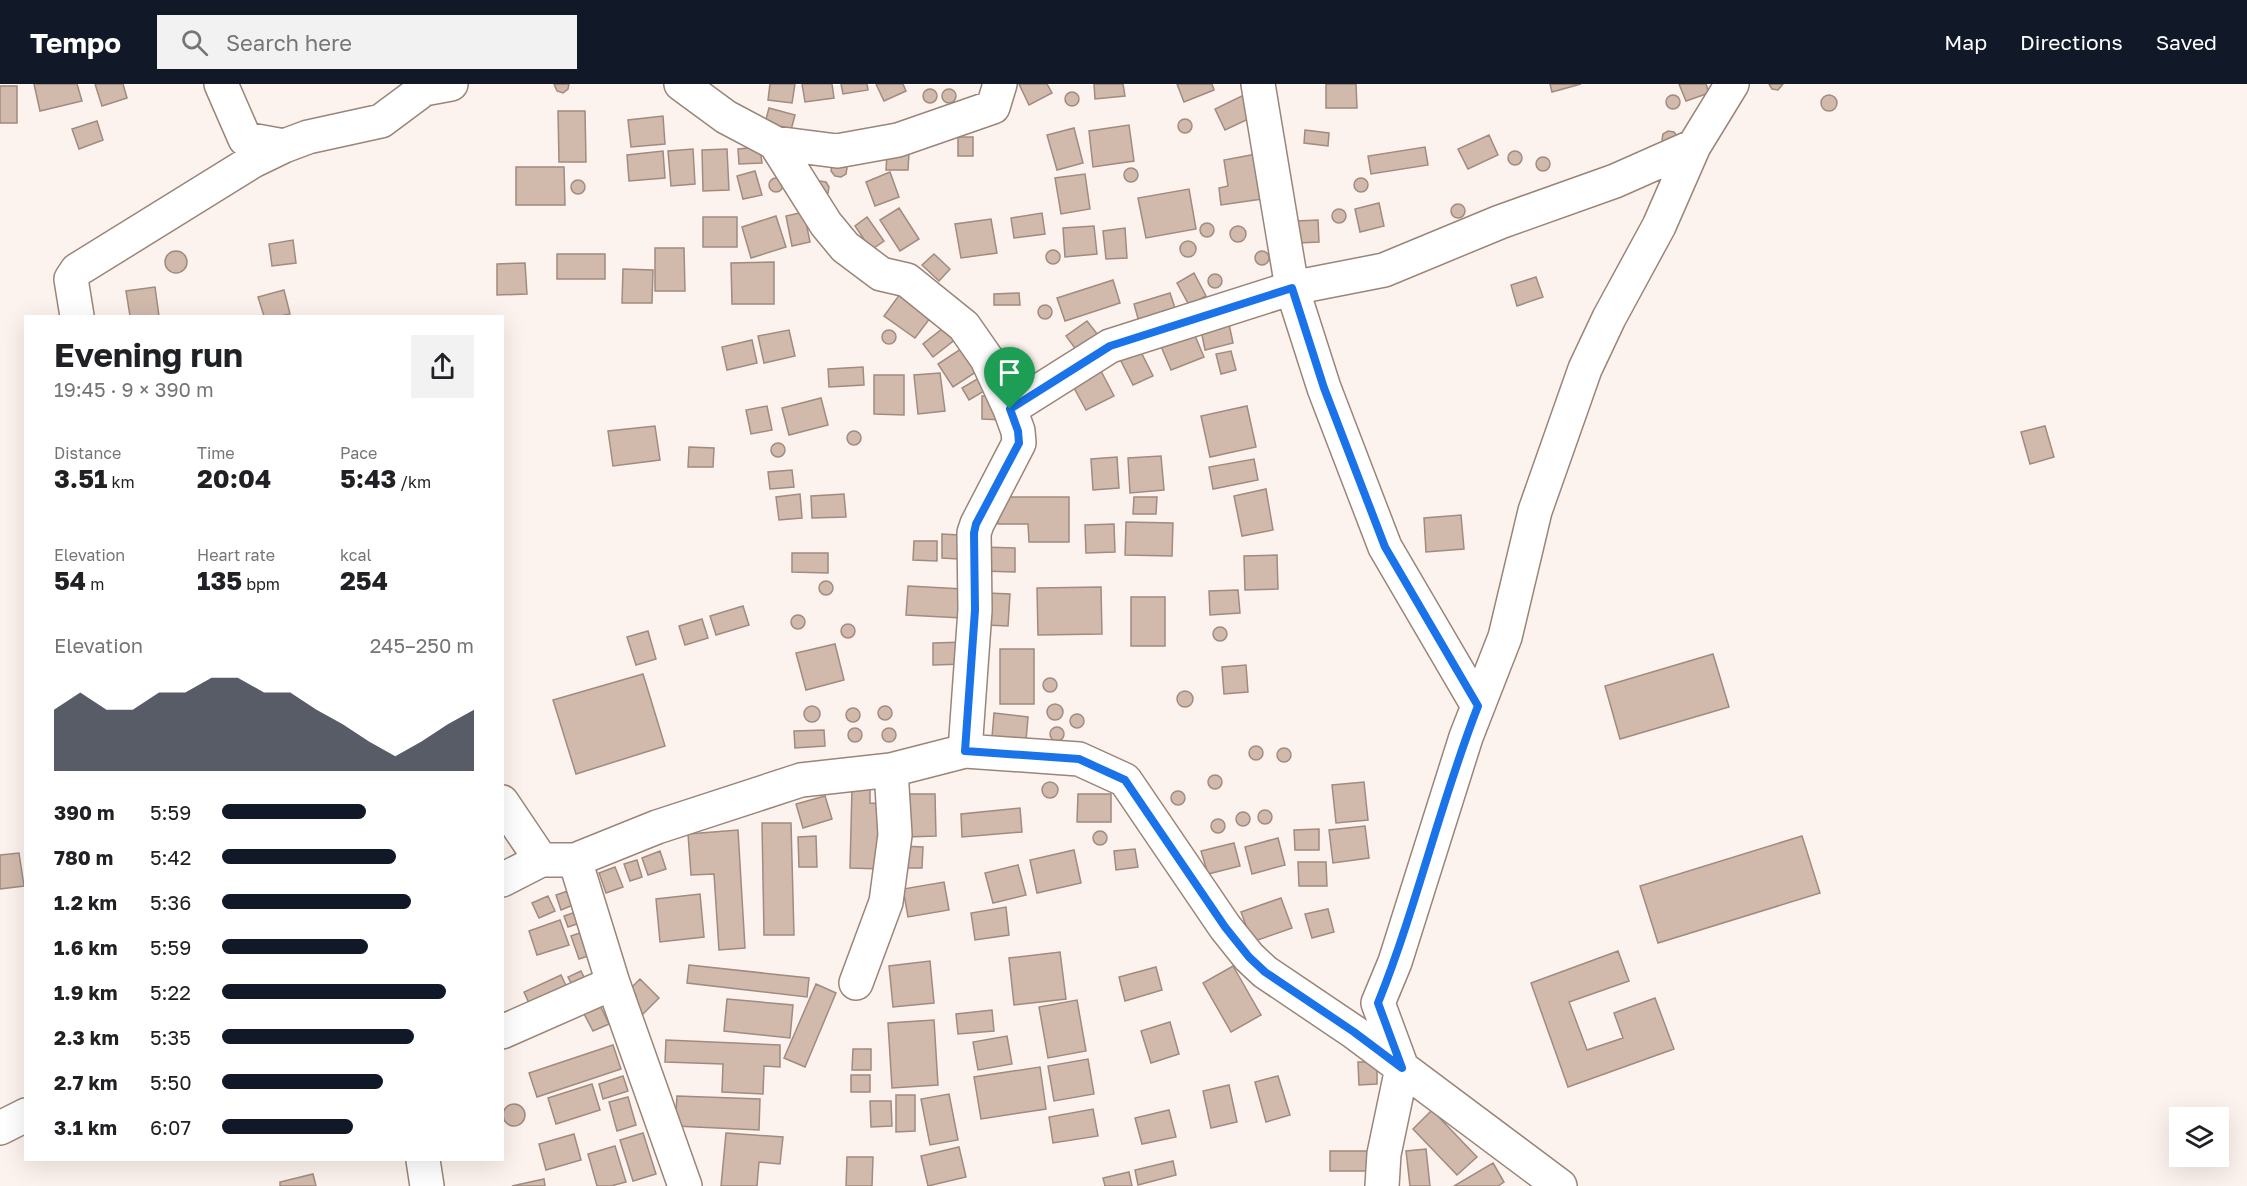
<!DOCTYPE html>
<html lang="en">
<head>
<meta charset="utf-8">
<style>
  body { margin:0; font-family:"Golos Text",sans-serif; background:#f2f2f2; color:#202124; height:100vh; display:flex; flex-direction:column; font-size:22px; white-space:nowrap }
  * { box-sizing:border-box; margin:0 }
  p { font-size:20px; color:#757577 }
  .icon { flex:none; width:33px; height:33px; fill:none; stroke:currentColor; stroke-width:2; stroke-linecap:round; stroke-linejoin:round }
  .map { position:relative; flex:1; overflow:hidden }
  .details { position:absolute; left:24px; top:231px; width:480px; height:846px; display:flex; flex-direction:column; background:#fff; border-radius:0px; box-shadow:0 6px 24px #0002 }
  .details>* { flex:none }
  .buttons { position:absolute; left:2169px; top:1023px; display:grid; gap:12px }
  .buttons a { display:grid; place-items:center; width:60px; height:60px; border-radius:0px; background:#fff; box-shadow:0 6px 24px #0002; font-size:30px }
  .pin { position:absolute; display:grid; place-items:center; width:51px; height:51px; color:#fff; margin:-62px -26px; border-radius:50% 50% 50% 0; rotate:-45deg; box-shadow:0 0 6px #0007 }
  .pin .icon { rotate:45deg }
  .round { display:grid; place-items:center; flex:none; width:63px; height:63px; border-radius:0px; background:#f2f2f2 }
  .head { display:flex; align-items:center; justify-content:space-between; height:102px; padding:0 30px }
  h1 { font-size:33px; font-weight:700; line-height:45px }
  .stats { display:grid; grid-template-columns:repeat(3,1fr); gap:9px; height:102px; padding:6px 30px }
  .stats div { display:grid; align-content:center }
  .stats b { font-size:26px; font-weight:700 }
  .stats small { font-size:16px; font-weight:400 }
  .stats p { font-size:16px }
  .chart { height:168px; padding:12px 30px }
  .chart p { display:flex; justify-content:space-between }
  .chart svg { width:100%; height:108px; margin-top:6px; fill:#111827; opacity:.7 }
  ul { padding:0 30px; list-style:none; font-size:20px }
  li { display:grid; grid-template-columns:96px 72px 1fr; align-items:center; height:45px }
  li i { height:15px; border-radius:8px; background:#111827 }
  header { display:flex; align-items:center; gap:36px; box-sizing:border-box; height:84px; padding:0 30px; background:#111827; color:#fff }
  header strong { font-size:28px }
  nav { display:flex; gap:33px; margin-inline-start:auto; font-size:21px }
  .search { width:420px; height:54px; background:#f2f2f2; display:flex; align-items:center; gap:15px; box-sizing:border-box; padding:0 21px; border-radius:0px; color:#757577; font-size:22px }
  .map>svg:first-child { display:block }
  .building { fill:#d1baac; stroke:#a08b7e; stroke-width:1.5 }
  .lines { fill:none; stroke-linecap:round; stroke-linejoin:round }
  .minor-casing { stroke:#9a8578; stroke-width:36 }
  .minor { stroke:#fff; stroke-width:33 }
  .route-casing { stroke:#fff; stroke-width:12 }
  .route { stroke:#1a73e8; stroke-width:8 }
</style>
</head>
<body>
<header>
<strong>Tempo</strong>
<div class="search"><svg class="icon" aria-label="search" viewBox="0 0 24 24"><circle cx="10" cy="10" r="6"/><path d="M15 15l6 6"/></svg>Search here</div>
<nav><a>Map</a><a>Directions</a><a>Saved</a></nav>
</header>
<div class="map">
<svg width="2247" height="1102" viewBox="0 0 2247 1102">
  <rect width="100%" height="100%" fill="#fdf3ee"/>
  <path class="building" d="M34,0H77L82,17L40,27Z
    M95,0H123L127,14L102,22Z
    M554,0H569L568,5L563,9L557,7Z
    M770,0H795L792,19L768,16Z
    M802,0H832L834,14L805,18Z
    M841,0H867L868,6L843,10Z
    M876,0H903L906,7L884,17Z
    M1019,0H1047L1052,9L1029,21Z
    M1094,0H1123L1125,12L1095,15Z
    M1177,0H1212L1214,6L1184,18Z
    M1326,0H1356L1357,24H1326Z
    M1550,0H1581L1552,8Z
    M1679,0H1706L1709,9L1686,17Z
    M1769,0H1783L1778,6L1772,5Z
    M0,2H17V39H0Z
    M942 12a7 7 0 1 1 14 0a7 7 0 1 1-14 0Z
    M923 12a7 7 0 1 1 14 0a7 7 0 1 1-14 0Z
    M1065 15a7 7 0 1 1 14 0a7 7 0 1 1-14 0Z
    M1246,10L1257,31L1225,46L1215,25Z
    M1666 18a7 7 0 1 1 14 0a7 7 0 1 1-14 0Z
    M1821 19a8 8 0 1 1 16 0a8 8 0 1 1-16 0Z
    M769,24L795,31L790,50L764,43Z
    M558,27H585L586,78H559Z
    M663,32L665,60L631,63L628,36Z
    M1178 42a7 7 0 1 1 14 0a7 7 0 1 1-14 0Z
    M97,37L103,56L79,65L72,45Z
    M1129,41L1134,77L1093,83L1089,47Z
    M1074,44L1083,79L1057,86L1047,51Z
    M1305,46L1329,49L1328,62L1304,59Z
    M1668,47L1674,48L1678,53L1666,61L1662,56L1663,50Z
    M1489,51L1498,71L1468,85L1458,65Z
    M958,53H973V72H958Z
    M760,63L762,79L739,80L738,65Z
    M1425,63L1428,81L1371,90L1368,72Z
    M693,65L695,100L671,102L668,67Z
    M727,65L729,106L703,107L702,66Z
    M1508 74a7 7 0 1 1 14 0a7 7 0 1 1-14 0Z
    M663,67L665,94L629,97L627,71Z
    M887,69H909L908,86H886Z
    M1262,69L1269,114L1221,121L1219,104L1228,102L1224,76Z
    M1536 80a7 7 0 1 1 14 0a7 7 0 1 1-14 0Z
    M843,79L847,84L846,90L841,93L835,92L831,87L832,81Z
    M516,83H564L565,121H516Z
    M1124 91a7 7 0 1 1 14 0a7 7 0 1 1-14 0Z
    M755,87L762,111L743,115L737,92Z
    M890,88L899,113L875,122L866,98Z
    M1085,90L1090,125L1061,130L1055,94Z
    M1354 101a7 7 0 1 1 14 0a7 7 0 1 1-14 0Z
    M769 101a7 7 0 1 1 14 0a7 7 0 1 1-14 0Z
    M571 103a7 7 0 1 1 14 0a7 7 0 1 1-14 0Z
    M819,97L826,98L829,103L828,109L823,112L815,101Z
    M1189,105L1196,145L1146,154L1138,114Z
    M1379,119L1384,142L1360,148L1355,125Z
    M1451 127a7 7 0 1 1 14 0a7 7 0 1 1-14 0Z
    M899,124L919,155L900,167L880,136Z
    M1332 132a7 7 0 1 1 14 0a7 7 0 1 1-14 0Z
    M804,128L810,158L792,162L786,132Z
    M1042,129L1045,150L1014,154L1011,134Z
    M776,132L786,163L751,174L742,143Z
    M703,133H737V163H703Z
    M867,133L884,157L871,166L855,142Z
    M991,135L997,169L961,174L955,140Z
    M1318,136L1319,158L1298,159L1296,137Z
    M1200 146a7 7 0 1 1 14 0a7 7 0 1 1-14 0Z
    M1094,142L1097,170L1065,173L1063,144Z
    M1230 150a8 8 0 1 1 16 0a8 8 0 1 1-16 0Z
    M1125,144L1127,174L1106,175L1103,147Z
    M293,156L296,179L272,182L269,160Z
    M1180 165a8 8 0 1 1 16 0a8 8 0 1 1-16 0Z
    M655,164H684L685,207H655Z
    M1046 173a7 7 0 1 1 14 0a7 7 0 1 1-14 0Z
    M1255 174a7 7 0 1 1 14 0a7 7 0 1 1-14 0Z
    M165 178a11 11 0 1 1 22 0a11 11 0 1 1-22 0Z
    M557,170H605V195H557Z
    M934,170L950,185L939,197L922,181Z
    M774,178V220H732L731,179Z
    M525,179L527,210L497,211V180Z
    M623,185L653,186L652,219H622Z
    M1194,189L1206,212L1189,221L1177,199Z
    M1208 197a7 7 0 1 1 14 0a7 7 0 1 1-14 0Z
    M1536,193L1543,213L1517,222L1511,201Z
    M1113,196L1120,219L1065,237L1057,214Z
    M155,203L159,232H130L126,207Z
    M284,206L290,230L280,232H264L258,213Z
    M1019,209L1020,221H994V210Z
    M1170,209L1178,233L1141,245L1134,220Z
    M900,210L931,233L915,254L884,232Z
    M1038 228a7 7 0 1 1 14 0a7 7 0 1 1-14 0Z
    M1087,237L1098,251L1077,267L1066,252Z
    M1229,240L1233,259L1205,266L1201,246Z
    M947,241L957,254L933,273L923,260Z
    M882 253a7 7 0 1 1 14 0a7 7 0 1 1-14 0Z
    M789,246L795,272L764,279L758,252Z
    M1193,247L1204,273L1171,286L1160,260Z
    M752,256L757,279L727,286L722,263Z
    M970,259L985,282L953,303L938,280Z
    M1140,266L1153,292L1133,301L1120,275Z
    M1231,267L1236,286L1221,290L1216,270Z
    M1018,273L1034,298L1015,309L1000,284Z
    M863,283L864,301L829,303L828,285Z
    M1101,287L1114,312L1086,326L1073,302Z
    M940,289L945,327L918,330L914,291Z
    M874,291H904V331L874,330Z
    M984,291L991,303L969,316L962,304Z
    M982,312H1003V336L982,335Z
    M821,314L828,341L789,351L782,324Z
    M767,322L772,346L751,350L746,326Z
    M1247,322L1256,363L1210,373L1201,332Z
    M655,342L660,376L613,382L608,347Z
    M2045,342L2054,373L2030,380L2021,348Z
    M847 354a7 7 0 1 1 14 0a7 7 0 1 1-14 0Z
    M771 366a7 7 0 1 1 14 0a7 7 0 1 1-14 0Z
    M689,363L714,364L713,383H688Z
    M1161,372L1164,406L1130,409L1128,374Z
    M1117,373L1119,404L1093,406L1091,375Z
    M1254,375L1258,396L1213,405L1209,383Z
    M792,386L794,403L770,405L768,388Z
    M1266,405L1273,446L1242,452L1234,412Z
    M800,410L802,434L779,436L776,413Z
    M844,410L846,433L812,434L811,412Z
    M998,413H1069V458H1029L1028,440H998Z
    M1134,413H1157L1156,430H1133Z
    M1461,431L1464,465L1426,468L1424,434Z
    M1126,438L1173,439L1172,472L1125,471Z
    M1114,440L1115,468L1086,469L1085,441Z
    M942,450L959,451L958,475L942,474Z
    M914,457H937V477L913,476Z
    M982,463L1015,464V488L981,487Z
    M792,469H828V489L792,488Z
    M1277,471L1278,505L1245,506L1244,472Z
    M819 504a7 7 0 1 1 14 0a7 7 0 1 1-14 0Z
    M908,502L963,505L962,534L906,531Z
    M1101,503L1102,550L1038,551L1037,504Z
    M1238,506L1240,529L1210,531L1209,507Z
    M987,509L1010,510L1008,542L985,541Z
    M1131,513H1165V562H1131Z
    M743,522L749,541L716,551L710,532Z
    M791 538a7 7 0 1 1 14 0a7 7 0 1 1-14 0Z
    M702,535L708,554L685,561L679,542Z
    M841 547a7 7 0 1 1 14 0a7 7 0 1 1-14 0Z
    M1213 550a7 7 0 1 1 14 0a7 7 0 1 1-14 0Z
    M648,547L656,575L636,581L627,553Z
    M964,558V580L933,581V559Z
    M835,560L844,596L806,606L796,569Z
    M1000,565H1034V620H1000Z
    M1713,570L1729,623L1620,655L1605,602Z
    M1246,581L1248,608L1224,610L1222,583Z
    M643,590L665,662L576,690L553,616Z
    M1043 601a7 7 0 1 1 14 0a7 7 0 1 1-14 0Z
    M1177 615a8 8 0 1 1 16 0a8 8 0 1 1-16 0Z
    M1047 628a8 8 0 1 1 16 0a8 8 0 1 1-16 0Z
    M878 629a7 7 0 1 1 14 0a7 7 0 1 1-14 0Z
    M804 630a8 8 0 1 1 16 0a8 8 0 1 1-16 0Z
    M846 631a7 7 0 1 1 14 0a7 7 0 1 1-14 0Z
    M994,629L1028,633L1026,657L992,653Z
    M1070 637a7 7 0 1 1 14 0a7 7 0 1 1-14 0Z
    M1050 650a7 7 0 1 1 14 0a7 7 0 1 1-14 0Z
    M848 651a7 7 0 1 1 14 0a7 7 0 1 1-14 0Z
    M882 651a7 7 0 1 1 14 0a7 7 0 1 1-14 0Z
    M824,646L825,662L795,664L794,647Z
    M1249 669a7 7 0 1 1 14 0a7 7 0 1 1-14 0Z
    M1277 671a7 7 0 1 1 14 0a7 7 0 1 1-14 0Z
    M1208 698a7 7 0 1 1 14 0a7 7 0 1 1-14 0Z
    M1364,698L1368,736L1336,739L1332,701Z
    M1042 706a8 8 0 1 1 16 0a8 8 0 1 1-16 0Z
    M852,704H870V719L883,720L882,785L850,784Z
    M1171 714a7 7 0 1 1 14 0a7 7 0 1 1-14 0Z
    M906,710H935L936,752L906,753Z
    M1078,710H1111V738H1077Z
    M825,712L832,735L803,744L796,720Z
    M1020,724L1022,748L962,753L961,730Z
    M1258 733a7 7 0 1 1 14 0a7 7 0 1 1-14 0Z
    M1236 735a7 7 0 1 1 14 0a7 7 0 1 1-14 0Z
    M1211 742a7 7 0 1 1 14 0a7 7 0 1 1-14 0Z
    M762,739H791L794,851H764Z
    M1365,742L1369,774L1333,779L1329,746Z
    M1319,745V766H1295L1294,746Z
    M738,746L745,864L719,866L714,790L691,791L688,750Z
    M1093 754a7 7 0 1 1 14 0a7 7 0 1 1-14 0Z
    M816,752L817,783H799L798,753Z
    M1802,752L1820,809L1658,859L1640,802Z
    M1278,754L1285,781L1252,790L1245,763Z
    M1234,759L1240,782L1208,790L1201,767Z
    M901,762L923,763L922,784H901Z
    M1135,765L1138,783L1116,786L1114,767Z
    M1074,766L1081,799L1037,809L1030,776Z
    M660,767L666,785L648,791L642,774Z
    M19,769L24,802L0,805V771Z
    M637,776L642,793L630,797L624,780Z
    M1298,778H1326L1327,802H1299Z
    M1018,781L1026,811L993,819L985,789Z
    M615,783L623,803L606,809L599,789Z
    M944,798L949,826L908,833L903,805Z
    M568,807L573,821L561,826L556,811Z
    M700,810L704,853L660,858L656,815Z
    M548,812L555,827L539,834L532,819Z
    M1281,814L1292,844L1252,858L1241,828Z
    M1006,823L1009,851L975,856L971,829Z
    M1328,825L1334,848L1312,854L1305,830Z
    M576,828L580,839L568,843L564,832Z
    M560,836L569,861L537,871L529,847Z
    M588,846L597,869L579,875L571,852Z
    M1618,867L1629,897L1569,918L1587,966L1623,954L1614,929L1655,914L1674,965L1568,1003L1531,899Z
    M1060,868L1066,915L1014,921L1009,874Z
    M930,877L934,919L893,923L889,882Z
    M689,881L809,894L807,913L687,899Z
    M1233,882L1261,931L1231,948L1203,899Z
    M1156,883L1162,906L1125,917L1119,893Z
    M581,887L588,901L575,907L568,893Z
    M561,891L571,912L533,928L524,908Z
    M640,895L659,914L641,932L628,919L636,911L630,905Z
    M816,900L836,909L805,983L784,974Z
    M727,915L793,921L790,954L724,947Z
    M1077,916L1086,967L1048,974L1039,923Z
    M598,917L609,940L593,947L582,926Z
    M992,926L994,947L958,950L956,930Z
    M934,936L938,1001L892,1004L888,939Z
    M1170,938L1179,970L1151,979L1141,947Z
    M1007,952L1012,980L978,986L973,958Z
    M666,956L780,961V983L764,982L763,1010L722,1008L723,980L665,978Z
    M613,961L621,985L537,1013L529,989Z
    M853,965H871V986H852Z
    M1088,975L1094,1010L1054,1017L1048,982Z
    M1358,978H1377V1000L1359,1001Z
    M1040,983L1046,1025L981,1035L974,993Z
    M851,991H870V1008H851Z
    M623,992L628,1007L603,1015L599,1000Z
    M1278,992L1290,1031L1266,1038L1255,998Z
    M592,1000L600,1026L556,1040L548,1014Z
    M1229,1001L1237,1038L1211,1044L1203,1007Z
    M949,1010L958,1056L930,1061L921,1015Z
    M896,1011H915V1047L896,1048Z
    M677,1012L760,1015L759,1046L675,1042Z
    M628,1013L636,1041L617,1047L609,1018Z
    M870,1017H891L892,1042L871,1043Z
    M503 1031a11 11 0 1 1 22 0a11 11 0 1 1-22 0Z
    M1093,1025L1098,1052L1053,1059L1049,1033Z
    M1169,1026L1176,1053L1142,1060L1135,1034Z
    M1432,1026L1477,1073L1457,1091L1413,1045Z
    M643,1049L656,1090L633,1097L620,1056Z
    M726,1049L783,1053L780,1080L759,1078L757,1102H721Z
    M574,1050L581,1076L546,1086L539,1060Z
    M615,1062L626,1098L611,1102H597L588,1070Z
    M959,1063L966,1093L928,1102L921,1072Z
    M1426,1065L1430,1102H1410L1406,1067Z
    M1330,1067H1374V1087H1330Z
    M847,1073H873L872,1102H846Z
    M1173,1077L1176,1091L1138,1101L1135,1086Z
    M1493,1079L1504,1098L1498,1102H1454Z
    M1129,1088L1132,1102H1105L1103,1094Z
    M313,1090L316,1102H280V1098Z
    M544,1095L545,1102H512Z"/>
  <g class="lines">
    <defs>
      <path id="minor" d="M221,0L245,55L284,62
        M681,0L726,33L775,59L826,140L845,163L881,190L907,196L964,242L987,275L1010,325L1018,347L1019,359L977,440L974,449L975,526L965,667
        M1258,0L1292,204L1324,304L1385,463L1478,622
        M775,59L837,67L898,56L993,23L1000,0
        M77,232L71,195L77,186L253,77L284,62L308,53L381,37L424,5L451,0
        M1010,325L1110,262L1292,204L1384,186L1500,138L1615,97L1694,62
        M502,718L541,776
        M575,776L613,899L685,1102
        M502,796L541,776H575L657,743L801,696L891,686L965,667L1079,675L1125,696L1225,843L1249,873L1265,888L1354,948L1560,1102
        M856,899L886,818L895,751L891,686
        M502,948L613,899
        M0,1044L26,1031
        M423,1076L427,1102
        M1382,1102L1384,1070L1402,984L1378,919L1395,878L1466,653L1505,553L1535,427L1585,285L1609,234L1659,142L1694,62L1732,0"/>
    </defs>
    <use href="#minor" class="minor-casing"/>
    <use href="#minor" class="minor"/>
  </g>
  <g class="lines">
    <defs>
      <path id="route" d="M1292,204L1324,304L1385,463L1478,622C1440,719 1417,822 1378,919L1402,984L1354,948L1265,888L1249,873L1225,843L1125,696L1079,675L965,667L975,526L974,449L976,440L1019,359L1018,347L1010,325L1110,262Z"/>
    </defs>
    <use href="#route" class="route-casing"/>
    <use href="#route" class="route"/>
  </g>
</svg>
<div class="buttons">
<a><svg class="icon" aria-label="layers" viewBox="0 0 24 24"><path d="M12 4l9 5-9 5-9-5zM3 14l9 5 9-5"/></svg></a>
</div>
<div class="pin" style="left:1010px;top:325px;background:#1e9e55"><svg class="icon" aria-label="arrive" viewBox="0 0 24 24"><path d="M6 21V4h12l-3 4 3 4H6"/></svg></div>
<section class="details">
<div class="head"><div><h1>Evening run</h1><p>19:45 · 9 × 390 m</p></div><a class="round"><svg class="icon" aria-label="share" viewBox="0 0 24 24"><path d="M12 15V3M7 8l5-5 5 5M5 13v7h14v-7"/></svg></a></div>
<div class="stats">
<div><p>Distance</p><b>3.51<small> km</small></b></div>
<div><p>Time</p><b>20:04</b></div>
<div><p>Pace</p><b>5:43<small> /km</small></b></div>
</div>
<div class="stats">
<div><p>Elevation</p><b>54<small> m</small></b></div>
<div><p>Heart rate</p><b>135<small> bpm</small></b></div>
<div><p>kcal</p><b>254</b></div>
</div>
<div class="chart"><p><span>Elevation</span>245–250 m</p>
<svg viewBox="0 0 160 44" preserveAspectRatio="none"><path d="M0 44V19L10 12L20 19L30 19L40 12L50 12L60 6L70 6L80 12L90 12L100 19L110 25L120 32L130 38L140 32L150 25L160 19V44z"/></svg>
</div>
<ul>
<li><b>390 m</b>5:59<i style="width:57%"></i></li>
<li><b>780 m</b>5:42<i style="width:69%"></i></li>
<li><b>1.2 km</b>5:36<i style="width:75%"></i></li>
<li><b>1.6 km</b>5:59<i style="width:58%"></i></li>
<li><b>1.9 km</b>5:22<i style="width:89%"></i></li>
<li><b>2.3 km</b>5:35<i style="width:76%"></i></li>
<li><b>2.7 km</b>5:50<i style="width:64%"></i></li>
<li><b>3.1 km</b>6:07<i style="width:52%"></i></li>
</ul>
</section>
</div>
</body>
</html>
